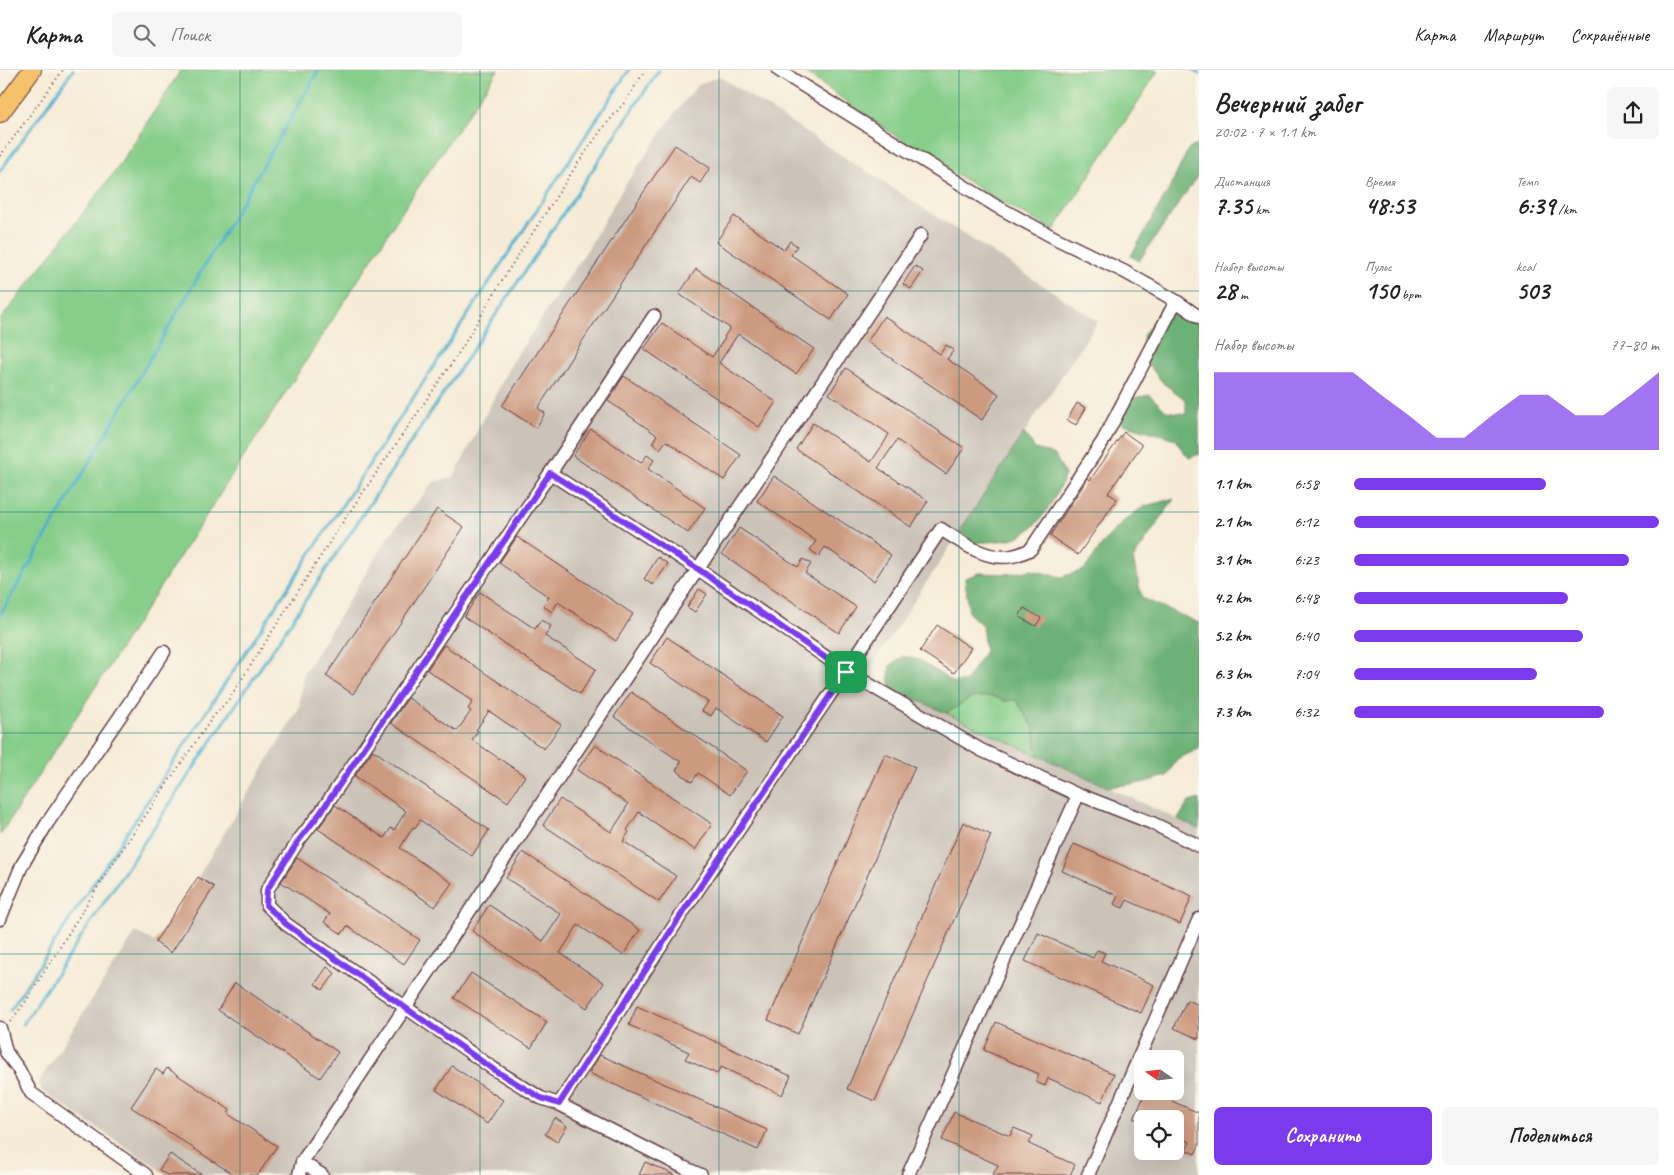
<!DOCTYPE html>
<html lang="ru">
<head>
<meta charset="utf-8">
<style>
  body { margin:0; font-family:Caveat,sans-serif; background:#f6f6f6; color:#222; height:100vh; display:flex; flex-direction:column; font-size:19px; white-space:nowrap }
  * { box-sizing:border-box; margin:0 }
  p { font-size:16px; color:#767676 }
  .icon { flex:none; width:28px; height:28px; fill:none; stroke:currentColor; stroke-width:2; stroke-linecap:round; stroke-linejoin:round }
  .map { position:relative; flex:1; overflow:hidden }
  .drawer { display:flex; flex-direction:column; background:#fff; width:475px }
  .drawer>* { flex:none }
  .needle { width:32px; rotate:284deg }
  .fabs { position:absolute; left:1134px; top:980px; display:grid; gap:10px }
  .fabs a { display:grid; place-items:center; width:50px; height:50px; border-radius:8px; background:#fff; box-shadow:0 5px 20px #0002; font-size:25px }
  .pin { position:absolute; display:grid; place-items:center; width:42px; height:42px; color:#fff; margin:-21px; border-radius:10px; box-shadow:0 2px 8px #0006 }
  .round { display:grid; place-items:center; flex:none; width:52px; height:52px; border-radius:8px; background:#f6f6f6 }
  .head { display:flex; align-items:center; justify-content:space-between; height:85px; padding:0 15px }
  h1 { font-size:28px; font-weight:700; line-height:38px }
  .stats { display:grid; grid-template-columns:repeat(3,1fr); gap:8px; height:85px; padding:5px 15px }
  .stats div { display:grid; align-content:center }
  .stats b { font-size:25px; font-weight:700 }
  .stats small { font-size:14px; font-weight:400 }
  .stats p { font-size:14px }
  .chart { height:140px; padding:10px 15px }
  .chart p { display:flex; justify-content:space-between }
  .chart svg { width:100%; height:90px; margin-top:5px; fill:#7c3aed; opacity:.7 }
  .primary-button { display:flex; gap:10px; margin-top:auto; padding:10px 15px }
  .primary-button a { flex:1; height:58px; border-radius:8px; background:#7c3aed; color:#fff; font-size:20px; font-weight:700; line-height:58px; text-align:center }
  .primary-button a+a { background:#f6f6f6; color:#222 }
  ul { padding:0 15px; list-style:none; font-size:16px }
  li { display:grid; grid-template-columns:80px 60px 1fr; align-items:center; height:38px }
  li i { height:12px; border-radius:6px; background:#7c3aed }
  header { display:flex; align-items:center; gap:30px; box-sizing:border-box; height:70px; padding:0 25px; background:#fff; border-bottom:1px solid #e0e0e0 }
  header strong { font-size:24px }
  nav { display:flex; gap:28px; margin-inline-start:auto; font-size:18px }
  .search { width:350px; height:45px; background:#f6f6f6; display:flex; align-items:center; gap:12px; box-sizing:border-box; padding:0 18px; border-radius:8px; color:#767676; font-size:19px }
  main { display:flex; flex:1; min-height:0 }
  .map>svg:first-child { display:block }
  .industrial { fill:#cbc2b8; fill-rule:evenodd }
  .green { fill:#86ce8a; stroke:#68765a }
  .forest { fill:#6cb176; stroke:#5b6850 }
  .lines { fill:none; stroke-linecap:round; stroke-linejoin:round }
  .stream { stroke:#4db1cc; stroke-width:3 }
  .building { fill:#cc9a7f }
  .minor-casing { stroke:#643e45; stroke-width:15 }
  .highway-casing { stroke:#643e45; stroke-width:20 }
  .path { stroke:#643e45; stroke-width:2; stroke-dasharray:1 4; stroke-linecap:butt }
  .minor { stroke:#fff; stroke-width:12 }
  .highway { stroke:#f6c16b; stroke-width:18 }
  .route-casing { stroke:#fff; stroke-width:10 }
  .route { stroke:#7c3aed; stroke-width:6 }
  .grid { fill:none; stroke:#0f766e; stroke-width:1; stroke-opacity:0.55 }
</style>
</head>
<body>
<header>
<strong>Карта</strong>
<div class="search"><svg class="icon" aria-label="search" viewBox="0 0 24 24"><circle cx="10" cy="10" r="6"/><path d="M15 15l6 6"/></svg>Поиск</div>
<nav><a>Карта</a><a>Маршрут</a><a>Сохранённые</a></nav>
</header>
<main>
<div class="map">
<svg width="1199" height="1105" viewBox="0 0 1199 1105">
  <rect width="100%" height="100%" fill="#fbf7ec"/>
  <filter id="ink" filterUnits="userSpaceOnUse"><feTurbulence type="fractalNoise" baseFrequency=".02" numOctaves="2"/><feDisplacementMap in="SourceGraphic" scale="10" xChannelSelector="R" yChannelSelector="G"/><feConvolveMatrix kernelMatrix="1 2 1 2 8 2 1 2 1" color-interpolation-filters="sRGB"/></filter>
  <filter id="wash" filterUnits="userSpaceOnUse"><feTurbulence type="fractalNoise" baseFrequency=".0096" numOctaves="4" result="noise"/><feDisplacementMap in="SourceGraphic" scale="20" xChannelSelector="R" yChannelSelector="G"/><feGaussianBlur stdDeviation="1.12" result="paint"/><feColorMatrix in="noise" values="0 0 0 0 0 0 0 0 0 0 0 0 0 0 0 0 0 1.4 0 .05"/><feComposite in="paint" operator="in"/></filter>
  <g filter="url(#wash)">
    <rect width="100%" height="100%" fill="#f6ebd6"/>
    <path class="industrial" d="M719,6L1098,251L865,606L1199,759V1105H167L42,1021L39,1014L41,1008L136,862L155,872L198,807L299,638L303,605L388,467L434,412L454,407L511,294L587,180L623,118L675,43L698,15ZM1142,989H1175V1021H1142ZM1142,1049H1175V1081H1142Z"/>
    <path class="green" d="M181,0H498L413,125L0,765V250L117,99Z
      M802,0H1156L1158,1L1054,160L995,129L885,59Z
      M992,626L1005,631L1016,630L1034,658L1037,685L946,643L971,628Z"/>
    <path class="forest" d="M1199,75V104L1139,191L1131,186L1168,121L1189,78Z
      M1162,238L1199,252V384L1189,388L1180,377L1176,369L1123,354L1112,342L1117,331L1150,325L1166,341L1186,344V330L1163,313L1143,288V266Z
      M1024,363L1035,379L1055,385L1065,405C1056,426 1044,452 1023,464C1011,472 984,472 970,473L960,461Z
      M1174,429L1133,489L1142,528L1199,553V679L1177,689L1167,706L1141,713L1108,717L1037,685L1034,658L1016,630L1005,631L992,626L971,628L946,643L891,618L889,607L890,596L903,586L919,590L954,613L966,611L985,581L982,555L969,543L965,508L979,503L1008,504L1031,500L1061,507L1084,500L1107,468L1124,451L1144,436Z
      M1199,729V759L1178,749L1189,732Z"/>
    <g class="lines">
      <path class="stream" d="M1193,0L1199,4
        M0,101L73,0
        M0,545L319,0
        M10,940L629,0
        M23,954L659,0"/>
    </g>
    <g id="blocks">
      <path class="building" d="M675,75L710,98L700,113L691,107L538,338L545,343L536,358L502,336Z
        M734,146L784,180L790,171L797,176L791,185L848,224L831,250L716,172Z
        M915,196L923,201L911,219L903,214Z
        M696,199L814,279L796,304L738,264L719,293L776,332L759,357L644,279L662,253L712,287L725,268L724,267L730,258L679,224Z
        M884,246L940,284L946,275L954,280L947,289L999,324L982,350L867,272Z
        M846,298L964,378L946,404L897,370L878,398L928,431L911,457L796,379L813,353L871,392L884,373L889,364L829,324Z
        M624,306L741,385L724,410L666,371L660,379L652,373L657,365L608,331Z
        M1077,333L1086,338L1076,355L1067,350Z
        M591,359L641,393L647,385L654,390L648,399L705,438L688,463L573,386Z
        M1124,362L1142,375L1108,423L1117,429L1078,485L1050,466L1088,408L1090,410Z
        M774,406L891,485L874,511L825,477L819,486L810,480L816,471L757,431Z
        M437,439L464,457L353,624L326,606Z
        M739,458L798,497L803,489L811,494L805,503L856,537L839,563L722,484Z
        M517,467L633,544L616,571L558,532L552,542L543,536L549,527L499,493Z
        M658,487L668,494L653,515L644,509Z
        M699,519L707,524L695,542L687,537Z
        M480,522L535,559L541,550L551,556L545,566L596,599L580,624L464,547Z
        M1024,538L1041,548L1036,556L1019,547Z
        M937,555L971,578L954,603L920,581Z
        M667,567L783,646L766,672L716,638L711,646L702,641L708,632L650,593Z
        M444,575L561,655L544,679L489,641L476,660L478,661L472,670L525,706L508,732L391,653L408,628L457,661L471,641L468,639L473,631L427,600Z
        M631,622L747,701L730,725L698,703L692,712L676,700L681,692L614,647Z
        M595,675L712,754L695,780L639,742L627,760L629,762L623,771L676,806L659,832L543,755L560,729L611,762L623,744L628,734L577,700Z
        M373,680L489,760L472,786L420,750L415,758L413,757L400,778L452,813L435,837L318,759L335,735L384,768L391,758L394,760L406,741L355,706Z
        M885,684L915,697L798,964L768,950Z
        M963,752L991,765L875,1031L847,1019Z
        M1074,774L1192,826L1180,854L1127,830L1123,838L1114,834L1118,826L1062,801Z
        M523,782L640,860L623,885L578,855L560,883L604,913L587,938L472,861L489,835L543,871L561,844L506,808Z
        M297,788L420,870L404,894L347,856L342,864L324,852L330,844L281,812Z
        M198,807L214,817L171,883L155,872Z
        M1038,863L1093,888L1097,880L1105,883L1101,891L1154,915L1141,943L1025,891Z
        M327,897L335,903L323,920L315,914Z
        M471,903L547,952L531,978L454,928Z
        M235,913L338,982L320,1008L218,940Z
        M1187,930L1199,935V969L1174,958Z
        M637,936L791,1006L782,1025L721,997L717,1004L685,989L689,982L629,955Z
        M996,952L1114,1004L1102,1032L1048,1008L1045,1016L1036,1012L1039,1004L984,980Z
        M600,985L767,1060L758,1080L589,1003Z
        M452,996L503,1030L487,1054L436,1020Z
        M167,998L230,1040L228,1044L277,1076L258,1105H234L131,1037L156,999L163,1004Z
        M1146,1021H1149L1199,1043V1076L1195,1084L1186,1080L1190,1072L1175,1065V1049H1134Z
        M954,1042L1010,1066L1014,1058L1033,1066L1029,1074L1075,1095L1070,1105H993L998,1095L942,1070Z
        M555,1048L567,1056L557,1072L545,1064Z
        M170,1084L202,1105H167L159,1100Z
        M645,1092L675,1105H639Z"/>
    </g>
  </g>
  <g filter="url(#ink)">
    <use href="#blocks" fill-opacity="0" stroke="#643e45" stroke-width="1"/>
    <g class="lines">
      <defs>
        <path id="minor" d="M778,0L996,136L1055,168L1125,202L1176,231L1199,247
          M654,246L541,417L321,742L299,770L267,820V835L286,854L494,999L541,1028L559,1034L683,1097L701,1105
          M550,403L698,499L846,601L941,459C961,472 986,491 1012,486C1019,485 1025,482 1031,479L1103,371L1176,231
          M0,849L22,795L48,752L164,582
          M0,958L6,982L19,1000L31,1023L146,1105
          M559,1034L687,836L846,601L981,680L1078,725L1083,726L1152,753L1199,776
          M302,1092L322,1105
          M299,1105L302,1092L921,165
          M908,1105L1078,725
          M1088,1105L1199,849"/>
        <path id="highway" d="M0,43L32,0"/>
      </defs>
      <use href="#minor" class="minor-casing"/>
      <use href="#highway" class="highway-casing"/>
      <path class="path" d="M0,86L63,0
        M10,952L26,931L107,802L212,648L229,629L340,456L460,281L504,207L578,93L602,59L625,32L645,0"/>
      <use href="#minor" class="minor"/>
      <use href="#highway" class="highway"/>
    </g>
  </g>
  <g class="lines" filter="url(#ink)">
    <defs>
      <path id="route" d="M550,403L698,499L846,602L687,836L559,1034L541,1028L494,1000L286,854L266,835L267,820L299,770L321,742Z"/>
    </defs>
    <use href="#route" class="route-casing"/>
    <use href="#route" class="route"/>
  </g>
  <path class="grid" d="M240,0V1105M480,0V1105M719,0V1105M959,0V1105M0,221H1199M0,442H1199M0,663H1199M0,884H1199"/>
</svg>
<div class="fabs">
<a><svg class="needle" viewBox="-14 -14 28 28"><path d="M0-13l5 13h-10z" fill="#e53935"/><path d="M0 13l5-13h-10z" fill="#767676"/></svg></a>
<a><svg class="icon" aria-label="locate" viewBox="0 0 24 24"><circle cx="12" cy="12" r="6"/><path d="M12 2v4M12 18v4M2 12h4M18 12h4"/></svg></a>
</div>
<div class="pin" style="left:846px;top:602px;background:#1e9e55"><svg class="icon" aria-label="arrive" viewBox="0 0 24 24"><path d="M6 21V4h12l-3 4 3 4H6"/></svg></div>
</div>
<section class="drawer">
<div class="head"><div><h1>Вечерний забег</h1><p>20:02 · 7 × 1.1 km</p></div><a class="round"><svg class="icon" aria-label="share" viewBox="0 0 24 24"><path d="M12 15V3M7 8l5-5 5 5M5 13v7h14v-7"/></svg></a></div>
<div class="stats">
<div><p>Дистанция</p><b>7.35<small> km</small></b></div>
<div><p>Время</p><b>48:53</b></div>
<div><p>Темп</p><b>6:39<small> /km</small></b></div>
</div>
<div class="stats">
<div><p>Набор высоты</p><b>28<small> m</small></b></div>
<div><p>Пульс</p><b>150<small> bpm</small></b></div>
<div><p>kcal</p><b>503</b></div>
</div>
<div class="chart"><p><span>Набор высоты</span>77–80 m</p>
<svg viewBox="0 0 160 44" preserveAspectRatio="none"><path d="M0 44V6L10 6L20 6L30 6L40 6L50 6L60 17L70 27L80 38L90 38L100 27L110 17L120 17L130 27L140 27L150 17L160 6V44z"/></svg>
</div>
<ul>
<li><b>1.1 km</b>6:58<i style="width:63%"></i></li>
<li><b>2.1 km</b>6:12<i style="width:100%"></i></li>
<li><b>3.1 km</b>6:23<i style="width:90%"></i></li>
<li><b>4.2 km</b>6:48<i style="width:70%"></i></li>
<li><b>5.2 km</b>6:40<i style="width:75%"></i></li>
<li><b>6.3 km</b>7:04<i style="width:60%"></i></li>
<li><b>7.3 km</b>6:32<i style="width:82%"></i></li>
</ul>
<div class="primary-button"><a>Сохранить</a><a>Поделиться</a></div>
</section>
</main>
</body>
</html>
